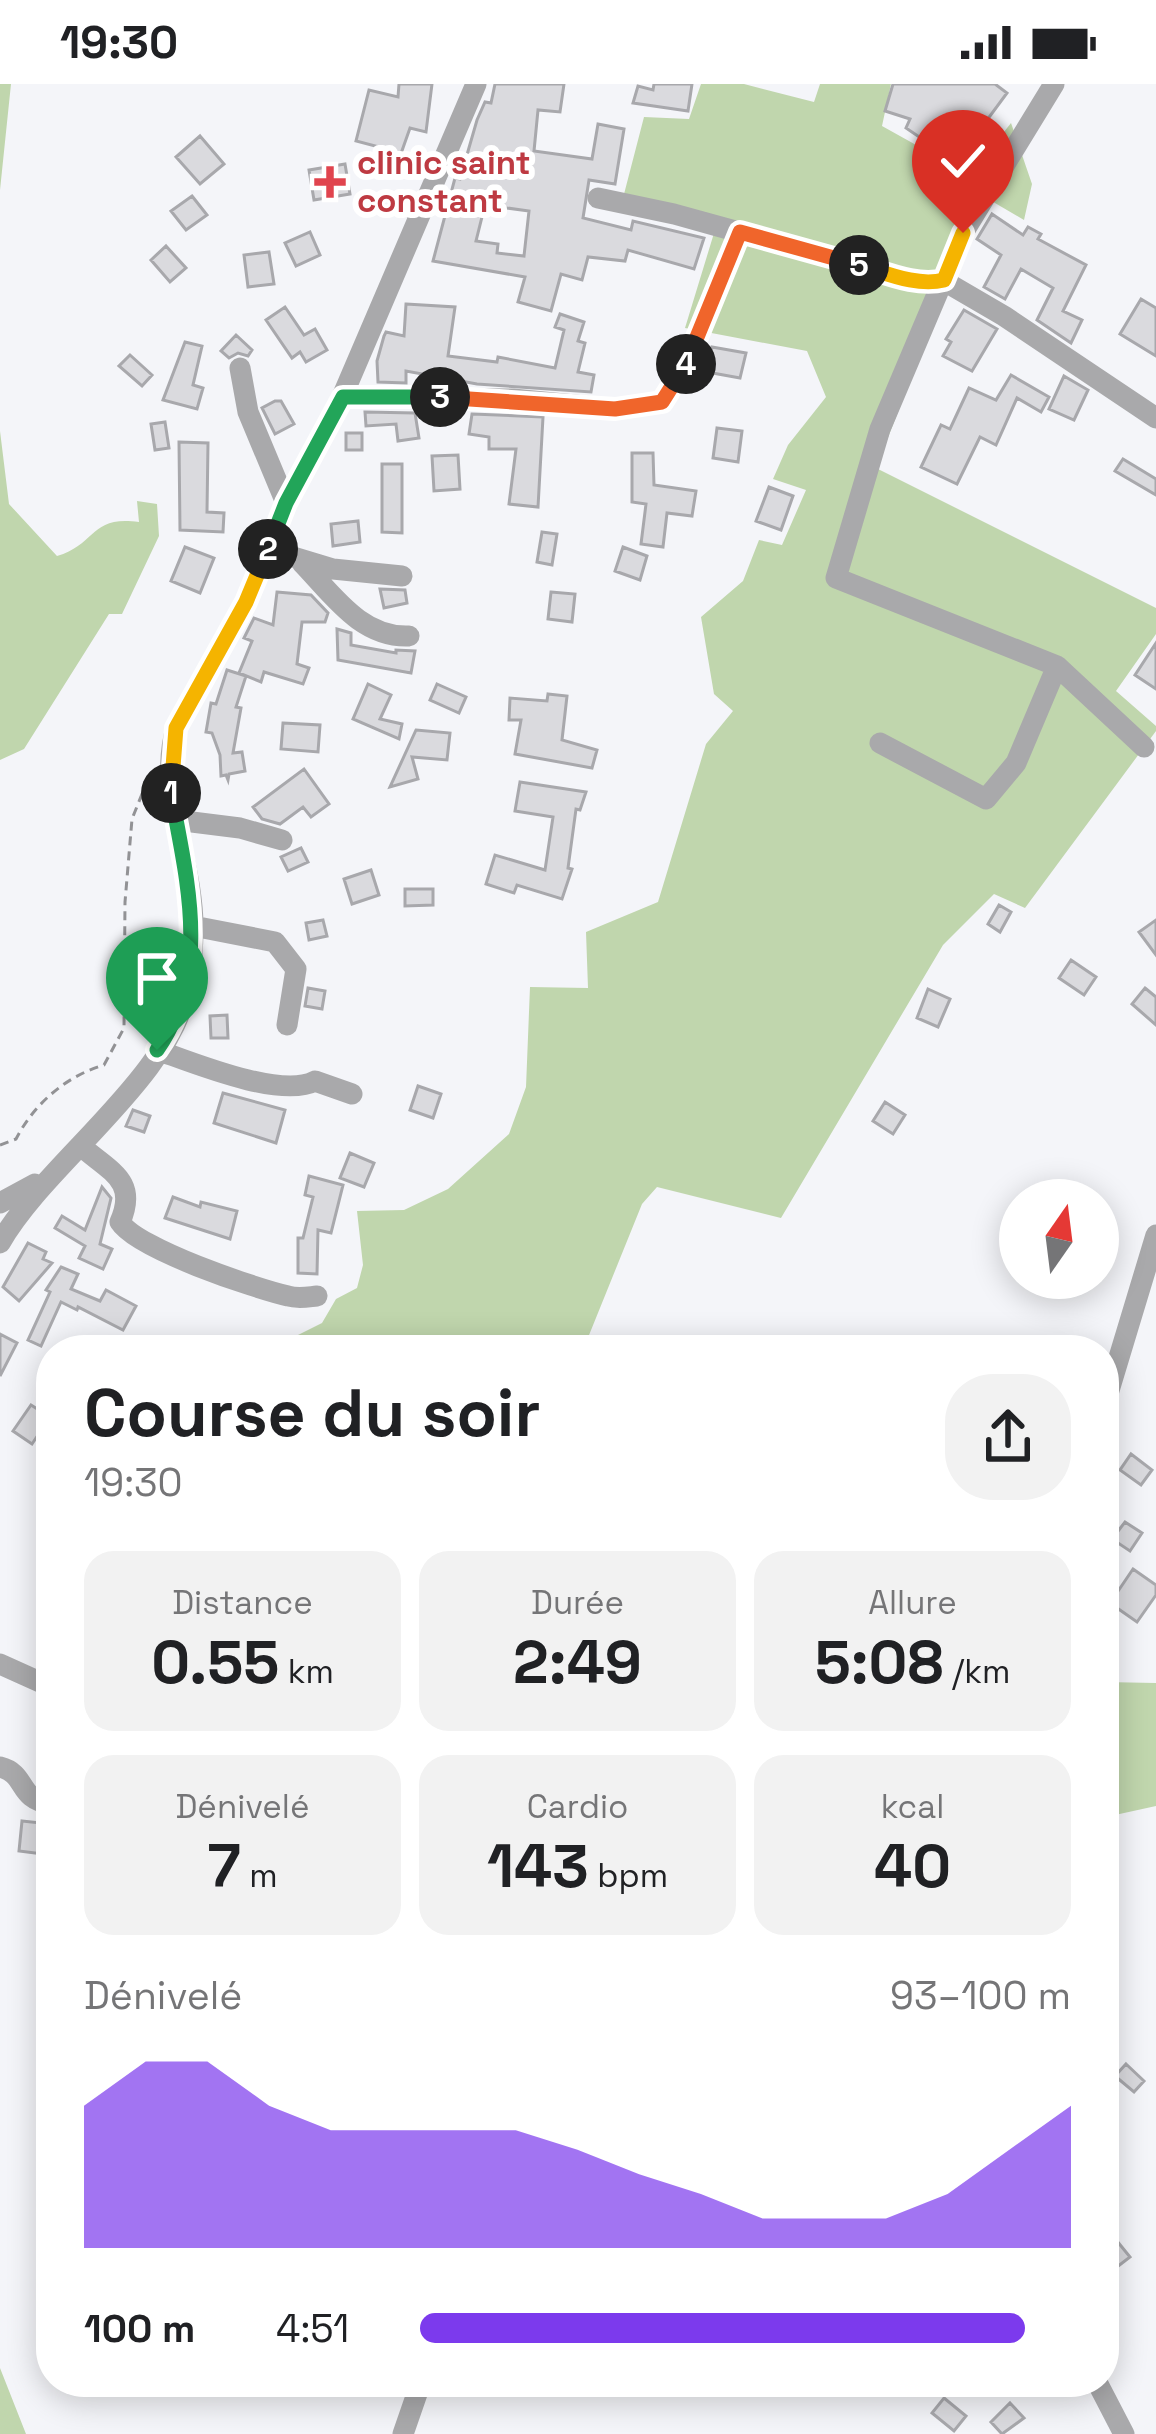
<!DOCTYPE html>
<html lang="fr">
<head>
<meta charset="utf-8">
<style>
  body { margin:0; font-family:"Space Grotesk",sans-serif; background:#f2f2f2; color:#202124; height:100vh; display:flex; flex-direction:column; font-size:45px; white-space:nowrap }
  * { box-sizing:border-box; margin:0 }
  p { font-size:39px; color:#757577 }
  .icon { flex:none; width:66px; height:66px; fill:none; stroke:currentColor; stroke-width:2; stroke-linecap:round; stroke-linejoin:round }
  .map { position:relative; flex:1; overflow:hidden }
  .panel { position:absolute; left:36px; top:1251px; width:1083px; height:1062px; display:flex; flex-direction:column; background:#fff; border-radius:48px; box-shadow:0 6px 30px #0003 }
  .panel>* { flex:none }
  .needle { width:78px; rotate:14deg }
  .fabs { position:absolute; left:999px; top:1095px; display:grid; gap:24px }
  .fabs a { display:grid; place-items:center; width:120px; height:120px; border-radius:50%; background:#fff; box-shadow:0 6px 30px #0003; font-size:60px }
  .pin { position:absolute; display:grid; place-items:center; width:102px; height:102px; color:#fff; margin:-123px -51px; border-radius:50% 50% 50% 0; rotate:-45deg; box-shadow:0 0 12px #0007 }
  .pin .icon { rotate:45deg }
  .km { position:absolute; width:60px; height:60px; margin:-30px; border-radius:50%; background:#222; color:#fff; font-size:33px; line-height:60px; text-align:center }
  .round { display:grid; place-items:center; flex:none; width:126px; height:126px; border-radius:48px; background:#f2f2f2 }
  .head { display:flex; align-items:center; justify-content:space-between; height:204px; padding:0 48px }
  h1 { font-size:66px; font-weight:800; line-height:90px }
  .stats { display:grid; grid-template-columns:repeat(3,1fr); gap:18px; height:204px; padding:12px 48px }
  .stats div { display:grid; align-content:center; border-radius:30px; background:#f2f2f2; text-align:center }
  .stats b { font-size:60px; font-weight:800 }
  .stats small { font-size:33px; font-weight:400 }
  .stats p { font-size:33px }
  .chart { height:336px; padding:24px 48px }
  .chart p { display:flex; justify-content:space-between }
  .chart svg { width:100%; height:216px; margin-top:12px; fill:#7c3aed; opacity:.7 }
  ul { padding:0 48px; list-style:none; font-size:39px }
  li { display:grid; grid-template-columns:192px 144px 1fr; align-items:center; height:90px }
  li i { height:30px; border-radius:15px; background:#7c3aed }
  .status { display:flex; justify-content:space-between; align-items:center; height:84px; padding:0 60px; background:#fff; direction:ltr }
  .status svg { height:33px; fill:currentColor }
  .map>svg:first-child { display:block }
  .green { fill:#c0d6ad }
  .building { fill:#dadade; stroke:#a8a8ac; stroke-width:3; fill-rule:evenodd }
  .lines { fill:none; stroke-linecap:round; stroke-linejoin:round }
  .path { stroke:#929295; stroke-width:3; stroke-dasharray:9 6; stroke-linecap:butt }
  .minor { stroke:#a9a9ab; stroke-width:21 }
  .split-1-casing { stroke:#fff; stroke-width:24 }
  .split-2-casing { stroke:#fff; stroke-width:24 }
  .split-3-casing { stroke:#fff; stroke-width:24 }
  .split-4-casing { stroke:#fff; stroke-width:24 }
  .split-5-casing { stroke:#fff; stroke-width:24 }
  .split-6-casing { stroke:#fff; stroke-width:24 }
  .split-1 { stroke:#22a559; stroke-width:15 }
  .split-2 { stroke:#f5b400; stroke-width:15 }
  .split-3 { stroke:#22a559; stroke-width:15 }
  .split-4 { stroke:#f0652b; stroke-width:15 }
  .split-5 { stroke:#f0652b; stroke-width:15 }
  .split-6 { stroke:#f5b400; stroke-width:15 }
  .health-dot { fill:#e0444e; stroke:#fff; stroke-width:4.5 }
  .labels { text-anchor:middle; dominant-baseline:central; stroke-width:12; stroke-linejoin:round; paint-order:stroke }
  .health-label { font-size:33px; font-weight:bold; fill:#be3a42; stroke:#fff; text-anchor:start }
</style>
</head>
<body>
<div class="status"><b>19:30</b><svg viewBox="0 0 49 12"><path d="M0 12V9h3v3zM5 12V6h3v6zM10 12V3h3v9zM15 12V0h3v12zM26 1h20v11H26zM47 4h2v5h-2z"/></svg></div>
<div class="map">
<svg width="1156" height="2350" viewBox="0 0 1156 2350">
  <rect width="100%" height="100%" fill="#f4f5f9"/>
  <path class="green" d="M0,0H11L0,106Z
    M701,0H744L814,18L820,0H891L882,42L970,91L1011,39L1032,100L1024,136L983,112L876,384L1156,524V550L1116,607L1156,642V647L1025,824L994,810L943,861L781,1134L657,1103L642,1120L583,1266H268L322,1239L336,1215L357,1204L363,1181L357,1127L404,1126L448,1105L509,1050L526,1003L530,903L588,904L586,848L658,818L706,660L733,627L714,610L701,533L743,497L759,456L782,461L806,406L773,395L788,361L826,313L807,267L685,244L718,136L623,114L644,33L689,35Z
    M0,347L9,420L57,472C97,460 90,431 139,438L137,417L157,420L159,452L122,530H109L24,665L0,676Z
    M1104,1598L1156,1599V1722L1115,1731L1104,1741Z
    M0,2284L26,2350H0Z"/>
  <path class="building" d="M399,0H432L426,48L410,44L398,78L380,71L383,64L356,57L369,6L398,13Z
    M495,0H564L560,28L538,26L534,67L592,75L598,40L624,45L615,100L589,96L583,134L631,146L633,137L704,154L694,185L628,166L625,177L588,173L582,196L561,190L551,227L518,218L525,193L433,177L455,94L460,95L477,36L485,18L491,19ZM485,121L529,127L524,172L497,169L498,160L476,157Z
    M654,0H692L688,27L633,19L638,2L653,6Z
    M893,0H995L1007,9L956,78L906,44L910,35L885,27Z
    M200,52L224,80L200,100L176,73Z
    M345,80L350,110L314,116L309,86Z
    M192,112L207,131L186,146L171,127Z
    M992,130L1023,151L1028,143L1041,150L1038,155L1086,181L1063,227L1082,236L1071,259L1037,236L1053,204L1021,185L1005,215L984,203L1001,171L977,155Z
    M310,148L320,171L296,182L285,159Z
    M166,162L186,184L170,198L151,176Z
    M269,168L274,200L248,203L244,171Z
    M1141,215L1156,224V272L1120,250Z
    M406,220L455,223L448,272L497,278L498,273L555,284L564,246L555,243L560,230L584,238L578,257L585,259L578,288L594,291L591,308L477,300L406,287V299L378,298L377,277L384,252L386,248L404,252Z
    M285,223L304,251L315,245L327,266L306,278L300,268L292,274L266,236Z
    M964,226L997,245L972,287L943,272L951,258L946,255Z
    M236,251L252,266L248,272L238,269L229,274L221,267Z
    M185,258L202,262L193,301L203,304L197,325L163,316Z
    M712,263L746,269L740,294L707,288Z
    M130,271L152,291L142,302L119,282Z
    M1011,291L1049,313L1041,328L1017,314L996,361L980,353L957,400L921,383L941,341L950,345L969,304L996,316Z
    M1064,292L1088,306L1074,336L1049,325Z
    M275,317H281L294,340L275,350L262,324Z
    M365,328L415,329L419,354L398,357L396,340L366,342Z
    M472,330L543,333L538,423L509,420L516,365H489V353L469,350Z
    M165,338L169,364L155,366L151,340Z
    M717,344L742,347L738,378L713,374Z
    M346,349H362V366H346Z
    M179,358L208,359L207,428L224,429L223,448L180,446Z
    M632,369H653L654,401L696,407L692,432L667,429L663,463L641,460L646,420L632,418Z
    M458,371L460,405L434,407L432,372Z
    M1123,375L1156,395V411L1115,387Z
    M382,380H402V449L382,448Z
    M769,403L793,412L781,446L756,437Z
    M358,437L360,458L333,462L331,440Z
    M542,448L557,450L552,481L537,478Z
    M185,463L214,474L200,509L171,497Z
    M623,463L647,472L640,496L615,487Z
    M380,505L405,506L407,519L384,524Z
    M277,508L311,511L328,529L325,538H302L297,580L309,584L303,600L264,588L261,598L239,589L252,557L244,554L254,534L273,541Z
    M551,508L575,510L572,538L548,535Z
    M337,545L351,549V561L396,569V566L415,567L411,589L338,576Z
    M1156,559V605L1135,591Z
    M227,586L246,592L236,623L241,624L233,669L242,668L245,687L229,690L228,696L226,691L221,692L220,671L212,649L206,648L211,619L216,620Z
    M368,600L391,611L380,635L402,640L399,655L353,635Z
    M437,600L466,613L459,629L430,616Z
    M548,610L567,612L562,656L597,666L592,684L515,670L521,636H509L510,614L547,617Z
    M283,639L320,641L318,668L281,665Z
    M416,646L450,649L447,676L412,673L418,695L390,703Z
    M304,685L329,720L311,733L303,723L280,740L262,735L253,723Z
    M520,698L586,708L580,726L576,725L568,784L572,785L562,815L517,801L514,809L486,800L495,771L545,786L553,733L515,727Z
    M301,764L308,778L288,787L281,773Z
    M371,786L379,811L352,820L344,795Z
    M405,805H433V821L405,822Z
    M999,821L1011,828L1000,848L988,840Z
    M323,836L327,852L309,856L306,839Z
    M1156,836V871L1139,848Z
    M1071,876L1096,893L1084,911L1059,894Z
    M308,904L325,907L322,925L305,922Z
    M1145,904L1156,913V941L1132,920Z
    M928,905L950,915L938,943L917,934Z
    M227,931L228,954H211L210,932Z
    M418,1002L441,1010L433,1034L410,1026Z
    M223,1009L285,1026L276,1059L214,1039Z
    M885,1018L905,1031L893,1050L873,1037Z
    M133,1026L150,1032L144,1048L126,1042Z
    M350,1069L374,1079L364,1103L340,1094Z
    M309,1092L343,1101L331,1149L318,1146L317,1190L298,1189V1154H303L313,1113L305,1111Z
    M102,1103L111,1114L100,1160L112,1165L103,1185L79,1174L85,1162L55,1144L62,1132L85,1146Z
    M173,1113L200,1123L201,1118L237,1127L230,1155L165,1134Z
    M28,1159L46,1168L43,1175L52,1179L19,1217L3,1203Z
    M61,1183L78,1190L71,1205L100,1217L106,1206L136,1222L123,1246L78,1223L77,1226L61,1218L41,1262L28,1256L50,1208L46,1206Z
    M0,1250L17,1259L0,1292Z
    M31,1321L50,1333L32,1360L13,1347Z
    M1131,1370L1152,1386L1141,1401L1120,1386Z
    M1125,1438L1142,1449L1130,1467L1112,1455Z
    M1133,1485L1156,1501V1511L1137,1538L1110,1519Z
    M22,1737L51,1740V1771L19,1767Z
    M1126,1980L1144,1997L1134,2008L1115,1992Z
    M1117,2157L1130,2173L1104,2193V2167Z
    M944,2314L966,2332L954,2347L932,2329Z
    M1010,2319L1024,2334L1002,2350L991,2338Z"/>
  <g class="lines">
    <path class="path" d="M0,1061L16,1055C34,1020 66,992 104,981L124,944L125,818L132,735L150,690"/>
    <path class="minor" d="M1054,0L963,149L880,345L836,494L1057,582L1144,663
      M598,114L674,130L915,197H944L1004,232L1156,334
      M240,284L248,328L286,419
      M342,313L513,315L615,325L662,318L682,291L740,148
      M267,465L333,485L402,492
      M302,479C333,511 361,554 409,552
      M880,659L986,715L1016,679L1057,582
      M176,736L240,744L282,756
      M193,842L275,858L296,885L287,941
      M157,966C194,979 281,1015 315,997L352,1010
      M82,1063C111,1088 138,1097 120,1138C137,1165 254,1204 288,1212C298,1215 307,1213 317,1212
      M0,1119L35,1100
      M0,1159C46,1078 174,993 188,900C191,883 193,863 193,845C194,778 157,711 176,644L246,518L286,419L342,313L476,0
      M1104,1323L1156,1151
      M0,1580L51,1603
      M0,1683C28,1690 16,1715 51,1720
      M1097,2298L1124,2350
      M403,2350L421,2298"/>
  </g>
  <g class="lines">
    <defs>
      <path id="split-1" d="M157,966C212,887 187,797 171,709"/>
      <path id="split-2" d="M171,709L176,644L246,518L268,465"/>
      <path id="split-3" d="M268,465L286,419L343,313H440"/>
      <path id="split-4" d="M440,313L615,325L662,318L686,280"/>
      <path id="split-5" d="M686,280L740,148L859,181"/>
      <path id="split-6" d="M859,181C886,189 917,203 944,196L963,149"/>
    </defs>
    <use href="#split-1" class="split-1-casing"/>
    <use href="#split-2" class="split-2-casing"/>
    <use href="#split-3" class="split-3-casing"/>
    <use href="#split-4" class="split-4-casing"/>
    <use href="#split-5" class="split-5-casing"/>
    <use href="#split-6" class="split-6-casing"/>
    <use href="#split-1" class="split-1"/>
    <use href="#split-2" class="split-2"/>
    <use href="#split-3" class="split-3"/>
    <use href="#split-4" class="split-4"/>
    <use href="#split-5" class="split-5"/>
    <use href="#split-6" class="split-6"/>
  </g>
  <path class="health-dot" d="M324 80h12v12h12v12h-12v12h-12v-12h-12v-12h12z"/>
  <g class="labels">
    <g class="health-label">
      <text x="357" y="79">clinic saint<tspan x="357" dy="38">constant</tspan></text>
    </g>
  </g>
</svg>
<div class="fabs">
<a><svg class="needle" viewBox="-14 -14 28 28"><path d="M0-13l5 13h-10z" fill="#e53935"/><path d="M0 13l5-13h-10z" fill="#757577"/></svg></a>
</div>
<div class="pin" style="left:157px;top:966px;background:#1e9e55"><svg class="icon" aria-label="arrive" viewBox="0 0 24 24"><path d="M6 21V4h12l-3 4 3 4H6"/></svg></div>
<div class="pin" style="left:963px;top:149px;background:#d93025"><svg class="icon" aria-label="check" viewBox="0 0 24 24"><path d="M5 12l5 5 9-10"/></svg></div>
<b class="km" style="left:171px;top:709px">1</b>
<b class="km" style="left:268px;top:465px">2</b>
<b class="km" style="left:440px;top:313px">3</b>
<b class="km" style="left:686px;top:280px">4</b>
<b class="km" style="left:859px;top:181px">5</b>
<section class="panel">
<div class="head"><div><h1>Course du soir</h1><p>19:30</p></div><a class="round"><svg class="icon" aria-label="share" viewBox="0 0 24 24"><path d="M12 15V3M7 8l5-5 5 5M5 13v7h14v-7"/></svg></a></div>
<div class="stats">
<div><p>Distance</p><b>0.55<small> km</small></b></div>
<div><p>Durée</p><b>2:49</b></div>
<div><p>Allure</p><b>5:08<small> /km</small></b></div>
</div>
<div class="stats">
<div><p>Dénivelé</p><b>7<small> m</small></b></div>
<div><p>Cardio</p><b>143<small> bpm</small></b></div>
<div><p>kcal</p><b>40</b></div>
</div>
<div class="chart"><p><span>Dénivelé</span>93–100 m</p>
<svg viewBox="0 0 160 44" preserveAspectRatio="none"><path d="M0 44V15L10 6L20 6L30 15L40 20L50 20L60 20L70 20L80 24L90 29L100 33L110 38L120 38L130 38L140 33L150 24L160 15V44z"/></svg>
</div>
<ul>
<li><b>100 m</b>4:51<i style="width:93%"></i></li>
</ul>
</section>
</div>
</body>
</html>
